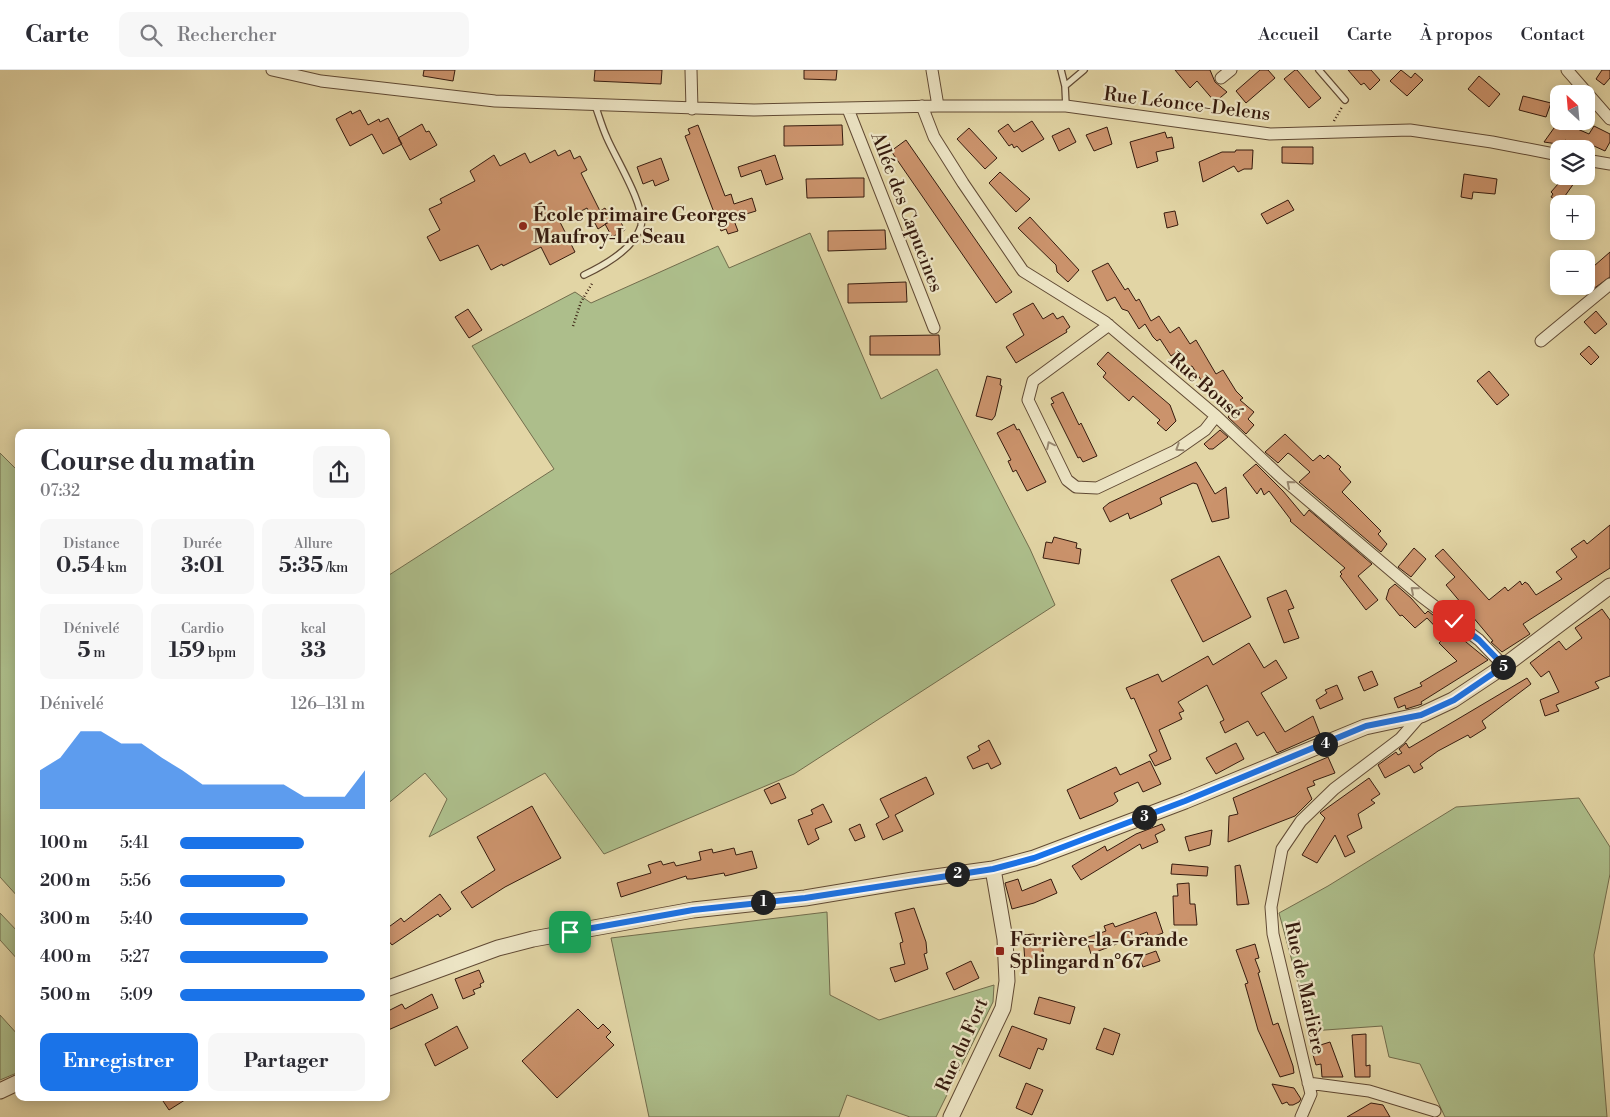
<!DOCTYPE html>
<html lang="fr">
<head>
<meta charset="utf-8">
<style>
  body { margin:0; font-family:"Libre Bodoni",serif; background:#f7f7f7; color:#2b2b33; height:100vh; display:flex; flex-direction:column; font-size:19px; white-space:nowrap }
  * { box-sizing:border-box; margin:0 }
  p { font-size:16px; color:#7c7c81 }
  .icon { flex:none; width:28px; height:28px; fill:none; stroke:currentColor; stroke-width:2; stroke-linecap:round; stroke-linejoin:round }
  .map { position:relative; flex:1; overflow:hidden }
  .sheet { position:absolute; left:15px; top:359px; width:375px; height:672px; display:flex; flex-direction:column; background:#fff; border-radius:10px; box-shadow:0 2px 12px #0003 }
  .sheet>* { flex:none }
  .needle { width:32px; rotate:334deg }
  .controls { position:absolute; left:1550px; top:15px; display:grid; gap:10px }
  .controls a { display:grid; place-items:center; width:45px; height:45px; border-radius:10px; background:#fff; box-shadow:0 2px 12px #0003; font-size:25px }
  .pin { position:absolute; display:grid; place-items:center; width:42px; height:42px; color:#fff; margin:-21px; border-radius:10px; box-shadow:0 2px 8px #0006 }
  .km { position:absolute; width:25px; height:25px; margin:-12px; border-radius:50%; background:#222; color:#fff; font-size:14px; line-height:25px; text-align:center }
  .round { display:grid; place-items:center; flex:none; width:52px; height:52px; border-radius:10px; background:#f7f7f7 }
  .summary { display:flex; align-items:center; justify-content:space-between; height:85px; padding:0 25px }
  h1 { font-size:28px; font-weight:700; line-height:38px }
  .stats { display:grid; grid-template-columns:repeat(3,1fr); gap:8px; height:85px; padding:5px 25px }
  .stats div { display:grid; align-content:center; border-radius:10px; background:#f7f7f7; text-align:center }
  .stats b { font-size:21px; font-weight:700 }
  .stats small { font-size:14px; font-weight:400 }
  .stats p { font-size:14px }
  .chart { height:140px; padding:10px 25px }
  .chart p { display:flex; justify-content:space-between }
  .chart svg { width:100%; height:90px; margin-top:5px; fill:#1a73e8; opacity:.7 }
  .primary-button { display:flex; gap:10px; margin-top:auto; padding:10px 25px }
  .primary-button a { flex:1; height:58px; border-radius:10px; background:#1a73e8; color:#fff; font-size:20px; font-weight:700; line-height:58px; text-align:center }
  .primary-button a+a { background:#f7f7f7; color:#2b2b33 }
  ul { padding:0 25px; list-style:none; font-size:16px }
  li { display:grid; grid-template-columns:80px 60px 1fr; align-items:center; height:38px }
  li i { height:12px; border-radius:6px; background:#1a73e8 }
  header { display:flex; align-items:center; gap:30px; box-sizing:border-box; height:70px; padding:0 25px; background:#fff; border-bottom:1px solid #e1e1e2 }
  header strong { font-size:24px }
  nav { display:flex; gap:28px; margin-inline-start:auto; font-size:18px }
  .search { width:350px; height:45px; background:#f7f7f7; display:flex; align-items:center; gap:12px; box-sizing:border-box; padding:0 18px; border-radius:10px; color:#7c7c81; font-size:19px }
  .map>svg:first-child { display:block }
  .green { fill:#adbe8b; stroke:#726c4c }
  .building { fill:#cb936c; stroke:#361b0e }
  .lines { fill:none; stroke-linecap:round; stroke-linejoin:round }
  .service-casing { stroke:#614a34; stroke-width:8 }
  .minor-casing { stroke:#614a34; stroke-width:13 }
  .tertiary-casing { stroke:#614a34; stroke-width:17 }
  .path { stroke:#361b0e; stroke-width:2.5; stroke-dasharray:1 2.5; stroke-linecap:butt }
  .service { stroke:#ece4c4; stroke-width:5.5 }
  .minor { stroke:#ece4c4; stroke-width:11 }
  .tertiary { stroke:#ece4c4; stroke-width:15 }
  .oneway { stroke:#9a8a72 }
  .route-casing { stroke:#fff; stroke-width:10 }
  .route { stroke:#1a73e8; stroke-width:6 }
  .poi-dot { fill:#8f2418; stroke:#ece4c4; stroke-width:2 }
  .labels { text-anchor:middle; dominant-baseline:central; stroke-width:4.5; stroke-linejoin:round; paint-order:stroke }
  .street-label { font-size:19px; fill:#361b0e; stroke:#ece4c4 }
  .poi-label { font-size:19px; font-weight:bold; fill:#361b0e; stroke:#ece4c4; text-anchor:start }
</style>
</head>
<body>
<header>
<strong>Carte</strong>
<div class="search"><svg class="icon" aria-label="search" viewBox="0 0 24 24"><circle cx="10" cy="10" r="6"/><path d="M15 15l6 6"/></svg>Rechercher</div>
<nav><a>Accueil</a><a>Carte</a><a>À propos</a><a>Contact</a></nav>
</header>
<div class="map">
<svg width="1610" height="1047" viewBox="0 0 1610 1047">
  <rect width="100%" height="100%" fill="#e2d5a5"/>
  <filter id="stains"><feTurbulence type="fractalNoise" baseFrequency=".004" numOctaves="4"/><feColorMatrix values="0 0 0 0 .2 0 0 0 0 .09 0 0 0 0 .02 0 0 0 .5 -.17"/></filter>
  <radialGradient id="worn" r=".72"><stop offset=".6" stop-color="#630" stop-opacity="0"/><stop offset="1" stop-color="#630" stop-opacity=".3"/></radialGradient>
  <path class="green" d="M810,163L881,329L937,299L1030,479L1055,535L794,704L604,784L545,703L429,767L447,729L425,703L386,735V507L554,399L472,276L575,222L591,233L718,176L729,198Z
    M0,383L19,402V828L0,807Z
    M1579,728L1610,777V804L1594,885L1607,1047H1445L1420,994L1389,987L1382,956L1311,961L1279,843L1328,816L1456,737Z
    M827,842L830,925L879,950L994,915L993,932L936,1047H910L847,1025L839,1047H649L611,868Z
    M0,843L19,863V891L0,870Z
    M0,945L19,966V1002L0,1010Z"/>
  <path class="building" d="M424,0H455L453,11L423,6Z
    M595,0H662L661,14L594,11Z
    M804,0H837L836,10L804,9Z
    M1175,0H1210L1215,12L1227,22L1215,32L1197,11L1190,18Z
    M1260,0H1268L1275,8L1246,33L1236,21Z
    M1295,0H1297L1321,28L1309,38L1284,9Z
    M1348,0H1371L1380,10L1370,20L1364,13L1361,15Z
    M1401,0L1411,8L1415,3L1423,10L1407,26L1390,11Z
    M1602,0H1610V8L1604,15L1596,9Z
    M1479,6L1500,24L1489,37L1468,19Z
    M1523,26L1551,33L1546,47L1519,40Z
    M360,40L368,55L379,49L380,52L388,48L402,74L383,84L372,64L350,76L336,49L351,41L352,44Z
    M1032,51L1044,69L1022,82L1017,76L1014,78L1012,74L1009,76L998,61L1008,54L1014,62Z
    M1559,51L1589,64L1594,56L1610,64V72L1605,81L1594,76L1592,80L1582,79L1565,70L1564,75L1544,72Z
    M422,54L426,62L429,61L437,75L410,90L398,68Z
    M698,55L725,126L731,124L734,134L752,128L756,141L733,148L738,161L728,164L726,159L721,161L685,66L690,64L688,59Z
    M842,55L843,75L784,76V56Z
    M1107,57L1112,74L1094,81L1086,65Z
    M969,58L997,88L985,99L957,69Z
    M1069,58L1076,72L1059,81L1052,66Z
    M1165,62L1167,68L1172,67L1174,78L1156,82L1158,91L1137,98L1130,72Z
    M906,70L1012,222L996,233L891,81Z
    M1282,77H1313V94L1282,93Z
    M555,80L558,86L570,80L574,89L580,86L587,100L581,103L600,141L605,138L612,150L598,159L587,138L560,152L575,182L550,195L541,177L503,196L502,194L491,200L478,175L440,191L427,167L440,160L429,139L442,133L440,129L475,111L470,101L494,85L500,96L525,83L530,93Z
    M1236,80H1253L1252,99H1244L1238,102L1234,96L1203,112L1199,92L1222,82H1235Z
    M775,85L783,109L766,115L761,100L741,107L738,97Z
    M661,88L669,110L655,116L653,110L643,114L637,97Z
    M1000,102L1030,129L1016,142L989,113Z
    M1464,104L1497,109L1495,124L1473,122L1472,129L1461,127Z
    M1565,106H1579L1560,133L1551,127L1553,124L1551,122Z
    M853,108H864V127L807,128L806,109Z
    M1288,130L1294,140L1267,154L1261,144Z
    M1175,141L1178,155L1167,158L1164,143Z
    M618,147L625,160L612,167L605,154Z
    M1030,147L1079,200L1068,212L1057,202L1056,195L1018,158Z
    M885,160L886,179L828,181V161Z
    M1610,182V207L1586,224V203Z
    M1108,193L1125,220L1128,218L1136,231L1139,229L1151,251L1159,246L1170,263L1179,257L1190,274L1196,270L1216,304L1223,300L1236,321L1243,328L1240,330L1254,342L1248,349L1254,355L1246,364L1228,347L1235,339L1204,312L1203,313L1192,296L1189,297L1185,294L1177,282L1171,286L1160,269L1157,271L1153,267L1145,254L1139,259L1128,241L1122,239L1115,227L1107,231L1092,201Z
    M906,212L907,232L848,233V214Z
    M1033,233L1043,249L1053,243L1057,249L1063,246L1070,257L1066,260L1067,262L1016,293L1006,277L1024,265L1013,244Z
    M468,239L482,260L469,268L455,247Z
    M1596,241L1607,254L1595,264L1584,252Z
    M939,265L940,285H870V266Z
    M1589,276L1599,287L1591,295L1580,284Z
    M1108,282L1170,335L1176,351L1166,361L1157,353L1160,350L1133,326L1129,331L1103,307L1106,303L1097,294Z
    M1489,301L1509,325L1497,335L1477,311Z
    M987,306L1001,309L1000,315L1002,316L995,346L992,350L976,346Z
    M1063,322L1079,355L1081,353L1097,386L1083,392L1080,387L1078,388L1051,334L1054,333L1051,328Z
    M1014,354L1017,360L1019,359L1046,412L1027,421L1016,400L1013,402L1008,391L1011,390L997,363Z
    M1220,360L1228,367L1213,379H1209L1204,374Z
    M1285,364L1313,391L1320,385L1324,389L1328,385L1341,397L1339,399L1351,412L1342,422L1381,461L1378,464L1387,474L1381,482L1299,412L1310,402L1291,385L1288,383L1278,393L1265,382Z
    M1196,392L1215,424L1226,417L1229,448L1212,452L1197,414L1193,413L1160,428L1162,434L1152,439L1130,449L1128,443L1110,452L1103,438L1109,433Z
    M1256,394L1283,421L1304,446L1309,440L1372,494L1358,506L1378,530L1366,540L1340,506L1342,504L1340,502L1345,498L1290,451L1291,450L1269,421L1264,425L1261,418L1257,424L1243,405Z
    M1610,455V498L1523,554L1530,564L1502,582L1491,572L1493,571L1446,515L1455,507L1435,486L1443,479L1489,530L1505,517L1508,521L1520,511L1522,515L1525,512L1528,514L1536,525L1562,509L1556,502L1577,487L1571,479L1584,470L1587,474Z
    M1054,467L1077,473L1076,478L1081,479L1079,494L1043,488L1046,472L1052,473Z
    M1414,478L1426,489L1411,507L1398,497Z
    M1219,486L1251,547L1203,572L1171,510Z
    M1395,514L1411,528L1425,544L1428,541L1488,590L1421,632L1422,634L1406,639L1405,635L1398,638L1394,628L1422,616L1420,613L1457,591L1439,573L1445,567L1427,548L1415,558L1402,545L1400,546L1386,529L1389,519Z
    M1286,520L1294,538L1288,540L1299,568L1284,573L1267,528Z
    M1602,539L1610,550V606L1595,612L1599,618L1556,635L1559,641L1545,646L1540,630L1559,622L1549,601L1541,607L1530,593L1559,571L1566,580L1582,568L1575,558Z
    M1249,573L1264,598L1276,590L1287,608L1261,623L1285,662L1313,646L1320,664L1277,683L1264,662L1257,666L1248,651L1225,663L1220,652L1224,650L1207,615L1178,632L1184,641L1179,643L1182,649L1159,660L1171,689L1155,696L1149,685L1157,681L1134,628L1131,629L1126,618L1158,604L1162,612L1208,586L1213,595Z
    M1372,601L1378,615L1364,621L1358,607Z
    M1527,608L1531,614L1482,651L1486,658L1470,668L1468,665L1438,681L1420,694L1423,698L1414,703L1409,695L1385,708L1378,695L1396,682L1398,685L1402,683L1399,679L1406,673L1409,678Z
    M1337,615L1343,629L1320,639L1316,630L1327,623L1325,620Z
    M989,670L1001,694L991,699L988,693L973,699L967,687L980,680L978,676Z
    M1236,673L1244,689L1216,704L1206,688Z
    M1328,687L1335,703L1313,711L1315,715L1307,718L1312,729L1295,746L1228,772L1229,746L1238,744L1233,728Z
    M1150,691L1161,714L1143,722L1138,712L1114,723L1118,731L1113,735L1080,749L1067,720L1116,697L1120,705Z
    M926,707L934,724L895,745L903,761L883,770L876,754L889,747L880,729Z
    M1369,708L1380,724L1371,730L1375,733L1358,744L1362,758L1347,766L1355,782L1345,787L1335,765L1317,793L1302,785L1325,748L1320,743Z
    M779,713L786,728L771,734L764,720Z
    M823,734L832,752L815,759L819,769L808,775L798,750L813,744L811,740Z
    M532,736L561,788L505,817L472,838L461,822L495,800L477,767Z
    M860,754L865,767L855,771L849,759Z
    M1162,754L1165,760L1155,765L1158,772L1142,779L1140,774L1081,810L1072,796L1105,776L1107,781L1136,764Z
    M1212,760L1210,775L1189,781L1185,767Z
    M734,778L736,785L752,781L757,798L725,806L724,803L692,809H687L686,806L621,827L617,813L651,803L648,795L661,791L663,795L674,792L676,796L701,790L699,782L712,779L713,783Z
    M1172,794L1208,797L1207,806L1171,804Z
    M1240,795L1246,820L1249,834L1237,835L1235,796Z
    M1018,809L1022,821L1051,809L1057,823L1034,833L1012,839L1005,813Z
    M1189,813L1190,834H1195L1197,855H1174L1173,826H1178L1177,814Z
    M440,824L451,839L440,847L438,844L392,875L386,868V859L401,848L404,852Z
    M914,838L926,872L927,883L924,884L928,899L895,912L890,898L905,894L901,879L900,873L903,872L895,843Z
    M1156,842L1163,863L1149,868L1147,862L1091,884L1086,868L1106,861L1104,856L1113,853L1115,857Z
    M1034,864L1035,870L1042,869L1044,890L1025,892L1023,865Z
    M1255,874L1259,888L1255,889L1260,902L1258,903L1273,955L1278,953L1293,996L1294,1003L1280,1007L1258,960L1245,914L1248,913L1236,880Z
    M1156,881L1160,891L1143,897L1139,887Z
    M971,891L979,908L954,920L946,903Z
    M479,900L484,912L480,914L481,917L473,920L475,924L463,929L455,909Z
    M432,924L438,938L386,961V942L402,934L405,939Z
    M1039,927L1075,937L1070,954L1034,944Z
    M578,939L598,959L603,954L611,962L606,967L614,975L557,1028L522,991Z
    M457,956L468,978L435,996L425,974Z
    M1012,956L1047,969L1043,980L1038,978L1030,999L999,986Z
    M1104,958L1120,964L1113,985L1096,979Z
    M1366,964V996L1370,995V1007H1355L1352,965Z
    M1330,972L1343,1007H1322L1321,994L1316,995L1311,978Z
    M1026,1013L1043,1020L1032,1045L1016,1038Z
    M1272,1014L1294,1018L1301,1029L1299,1032L1293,1035H1289L1287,1032L1282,1034Z
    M161,1028H188L169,1040Z
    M1371,1033L1383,1035L1390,1047H1347Z"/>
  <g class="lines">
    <defs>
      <path id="service" d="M1061,0L1065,16
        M1319,0L1345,30
        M1066,36L1065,16L1084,0
        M584,205C603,196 634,179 641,156C646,137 615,87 607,68C602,57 599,46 595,35"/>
      <path id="minor" d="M272,0L321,11L495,31L754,40L938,36H1066L1270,64L1410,60L1492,72L1559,85
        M691,0L692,39
        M932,0L938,36
        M1567,0L1610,49
        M1221,8L1231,0
        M922,36L934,67L963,113L1023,201L1105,252L1216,346L1282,408L1421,526L1479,570L1504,596
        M848,39L934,258
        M1586,90L1610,94
        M1109,255L1033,311L1028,330L1067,410L1076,417L1097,418L1175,381L1205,360L1216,346
        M1541,271L1610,214
        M1308,1013L1369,1021L1435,1041
        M1301,1047L1311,1024L1273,864L1271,837L1282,779L1301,751L1334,719L1400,669L1421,645"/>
      <path id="tertiary" d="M386,919L498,878L533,869L693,840L805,828L913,810L993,799L1034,788L1185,731L1365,657L1421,645L1453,630L1504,596L1610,516
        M0,1021L19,1012
        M951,1047L1003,938L1007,911L1005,869L993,799"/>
    </defs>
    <use href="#service" class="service-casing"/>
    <use href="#minor" class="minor-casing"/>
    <use href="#tertiary" class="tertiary-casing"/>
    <path class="path" d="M1334,51L1342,37
      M573,256L581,232L593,212"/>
    <use href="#service" class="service"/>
    <use href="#minor" class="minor"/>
    <use href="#tertiary" class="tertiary"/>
  </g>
  <defs><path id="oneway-chevron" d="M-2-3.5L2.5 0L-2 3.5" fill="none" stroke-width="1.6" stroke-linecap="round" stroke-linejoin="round" transform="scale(1.25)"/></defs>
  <g class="oneway">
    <use href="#oneway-chevron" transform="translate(1050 375) rotate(-116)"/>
    <use href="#oneway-chevron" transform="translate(1179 378) rotate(147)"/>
    <use href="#oneway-chevron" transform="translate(1290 414) rotate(-140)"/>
    <use href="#oneway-chevron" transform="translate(1414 520) rotate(-139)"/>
  </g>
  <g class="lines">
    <defs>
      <path id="route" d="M570,862L693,840L805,828L993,799L1034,788L1185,731L1366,656L1421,645L1454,630L1504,596L1479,570L1454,551"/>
    </defs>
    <use href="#route" class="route-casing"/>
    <use href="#route" class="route"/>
  </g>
  <g class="poi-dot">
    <circle cx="523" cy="156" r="5"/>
    <rect x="995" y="876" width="10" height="10" rx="2.5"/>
  </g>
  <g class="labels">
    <g class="street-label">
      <text transform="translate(1187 34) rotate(7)">Rue Léonce-Delens</text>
      <text transform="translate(907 142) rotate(69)">Allée des Capucines</text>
      <text transform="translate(1206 316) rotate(41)">Rue Bousé</text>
      <text transform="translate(1305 918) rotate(78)">Rue de Marlière</text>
      <text transform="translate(962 975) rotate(-66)">Rue du Fort</text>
    </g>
    <g class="poi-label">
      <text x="533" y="145">École primaire Georges<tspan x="533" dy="22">Maufroy-Le Seau</tspan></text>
      <text x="1010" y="870">Ferrière-la-Grande<tspan x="1010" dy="22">Splingard n°67</tspan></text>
    </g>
  </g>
  <rect width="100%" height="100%" filter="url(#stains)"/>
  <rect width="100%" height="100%" fill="url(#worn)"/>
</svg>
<div class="controls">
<a><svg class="needle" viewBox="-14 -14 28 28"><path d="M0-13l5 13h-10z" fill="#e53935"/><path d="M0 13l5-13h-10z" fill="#7c7c81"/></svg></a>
<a><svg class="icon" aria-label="layers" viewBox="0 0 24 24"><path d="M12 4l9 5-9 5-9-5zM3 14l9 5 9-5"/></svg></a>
<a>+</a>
<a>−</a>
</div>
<div class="pin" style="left:570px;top:862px;background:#1e9e55"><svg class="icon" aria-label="arrive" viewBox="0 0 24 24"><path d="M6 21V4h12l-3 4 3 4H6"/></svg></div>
<div class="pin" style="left:1454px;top:551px;background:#d93025"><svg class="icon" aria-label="check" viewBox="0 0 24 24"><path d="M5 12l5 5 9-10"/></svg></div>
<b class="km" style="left:763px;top:832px">1</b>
<b class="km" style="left:957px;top:804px">2</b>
<b class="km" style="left:1144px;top:747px">3</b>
<b class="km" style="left:1325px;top:674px">4</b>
<b class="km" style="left:1503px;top:597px">5</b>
<section class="sheet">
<div class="summary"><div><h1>Course du matin</h1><p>07:32</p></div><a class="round"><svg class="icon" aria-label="share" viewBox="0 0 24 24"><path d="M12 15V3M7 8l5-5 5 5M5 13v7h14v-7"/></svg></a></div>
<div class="stats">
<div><p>Distance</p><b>0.54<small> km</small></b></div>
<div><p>Durée</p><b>3:01</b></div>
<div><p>Allure</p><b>5:35<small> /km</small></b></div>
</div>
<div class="stats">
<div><p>Dénivelé</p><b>5<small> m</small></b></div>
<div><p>Cardio</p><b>159<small> bpm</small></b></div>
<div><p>kcal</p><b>33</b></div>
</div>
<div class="chart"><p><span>Dénivelé</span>126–131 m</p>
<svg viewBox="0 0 160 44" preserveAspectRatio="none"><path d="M0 44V25L10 19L20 6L30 6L40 12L50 12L60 19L70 25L80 32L90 32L100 32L110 32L120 32L130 38L140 38L150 38L160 25V44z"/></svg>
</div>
<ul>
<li><b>100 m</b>5:41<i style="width:67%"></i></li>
<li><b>200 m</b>5:56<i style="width:57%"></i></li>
<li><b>300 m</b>5:40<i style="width:69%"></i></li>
<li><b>400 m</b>5:27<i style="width:80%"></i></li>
<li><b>500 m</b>5:09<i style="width:100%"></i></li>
</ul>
<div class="primary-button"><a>Enregistrer</a><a>Partager</a></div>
</section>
</div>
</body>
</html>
